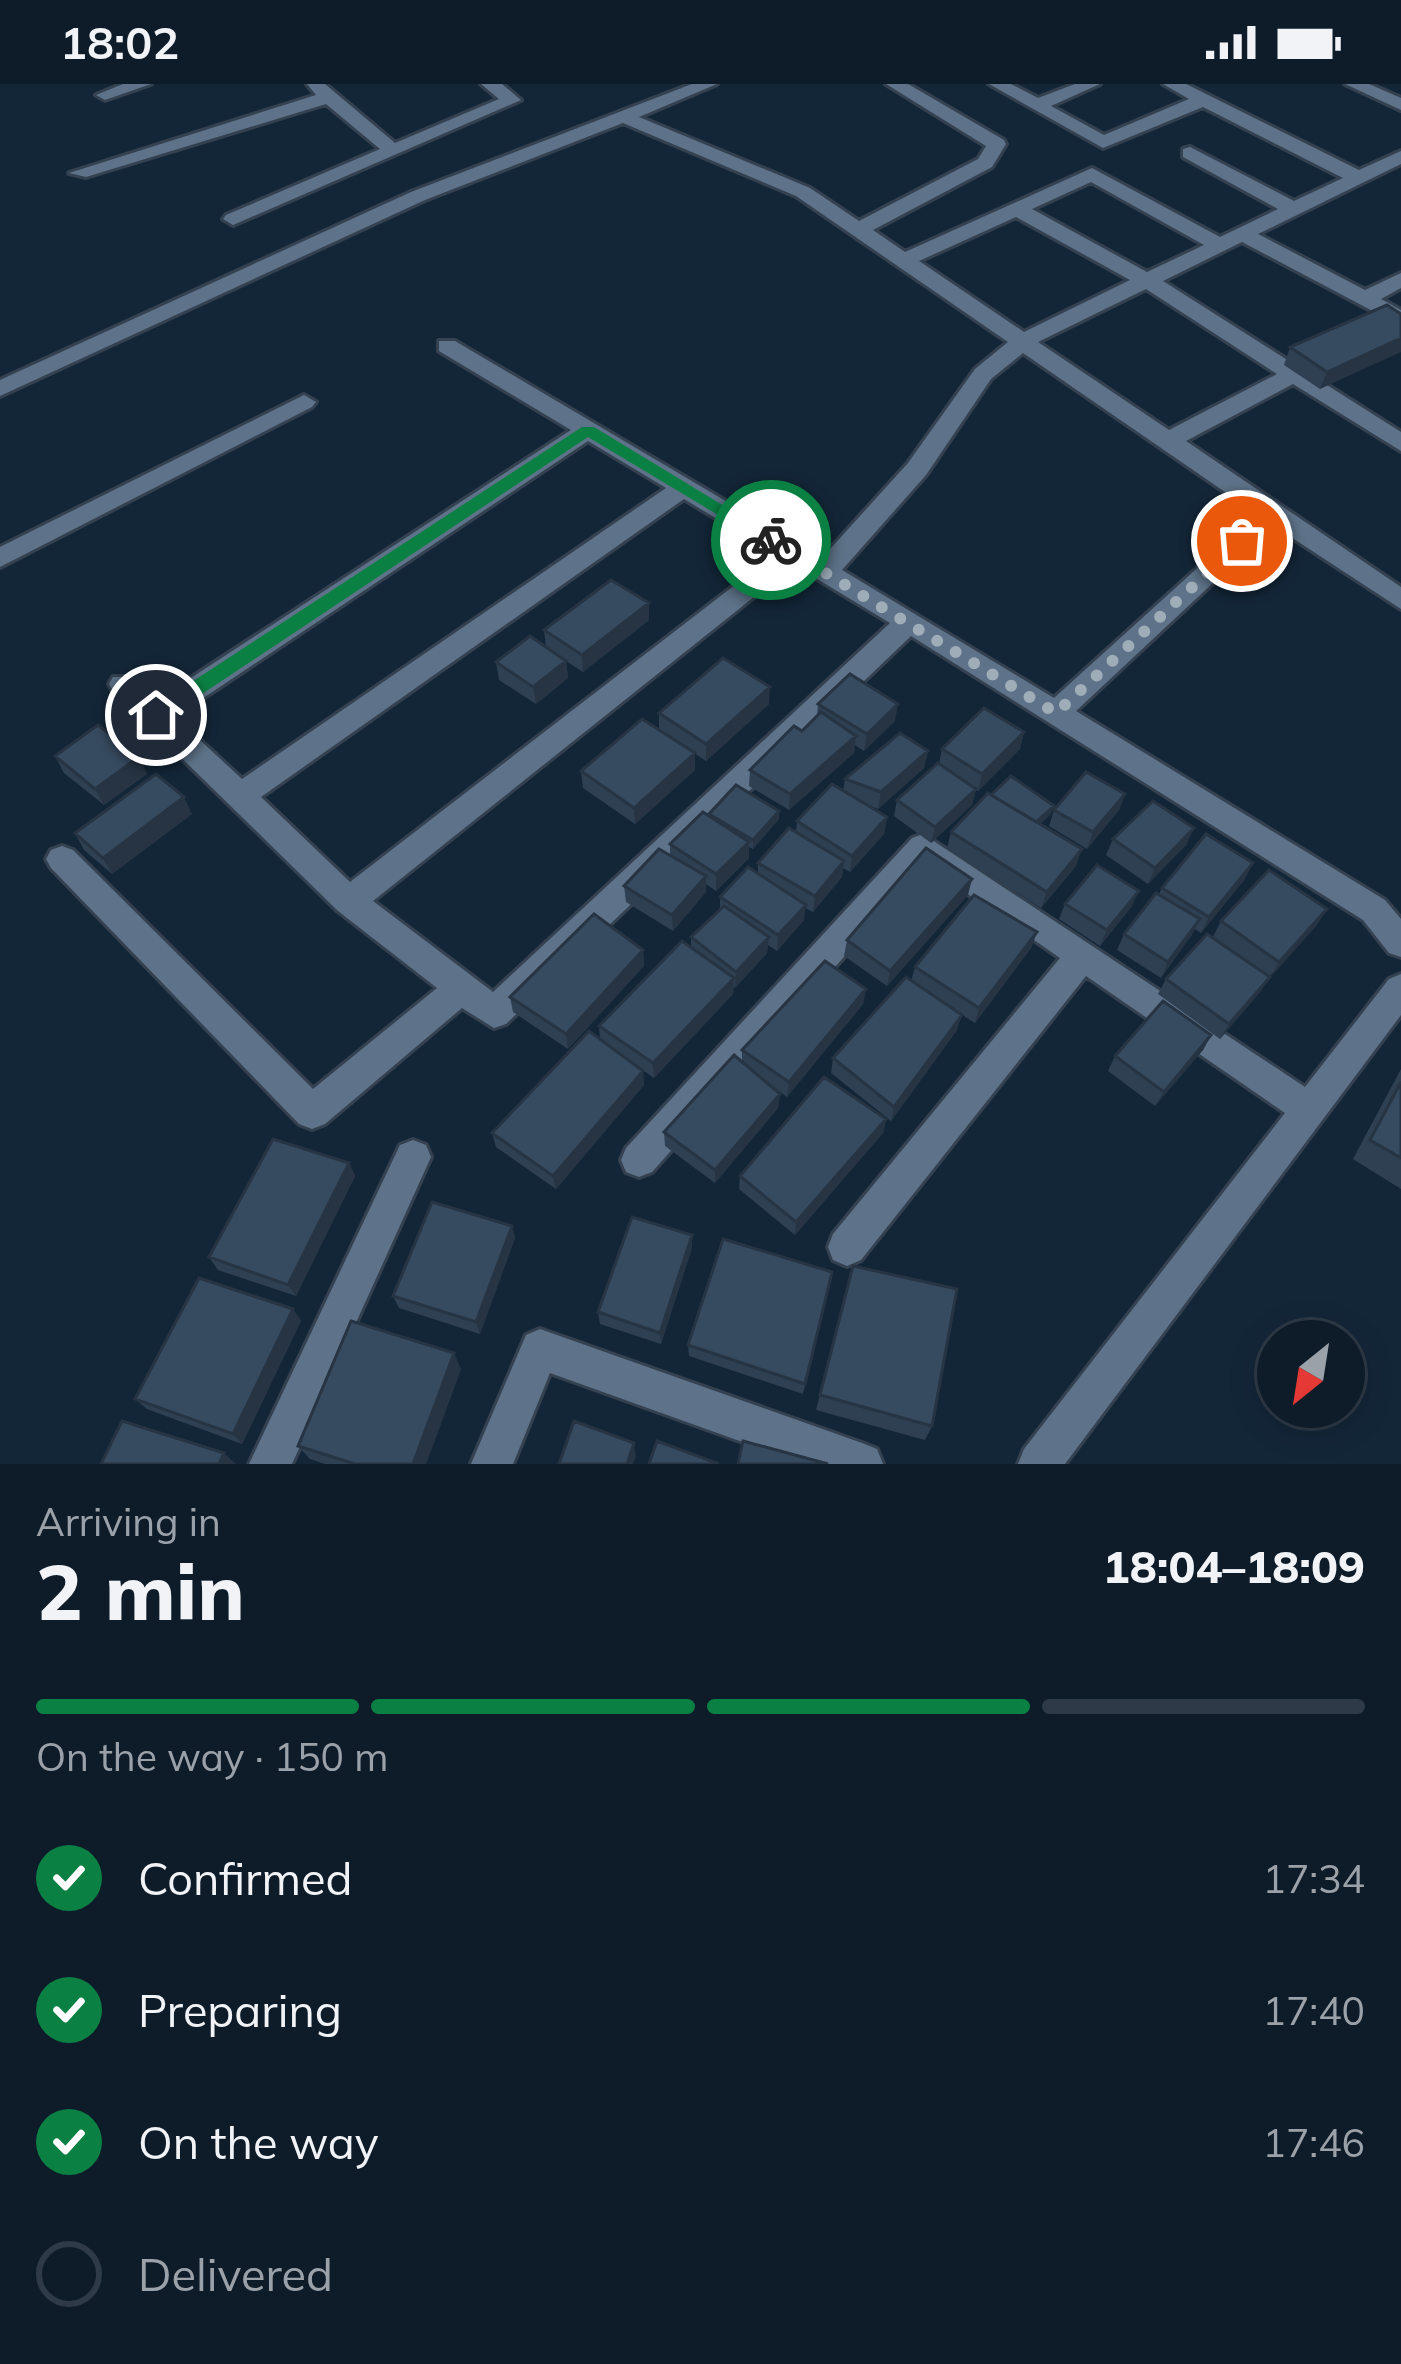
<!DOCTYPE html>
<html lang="en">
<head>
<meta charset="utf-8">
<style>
	body { margin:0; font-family:Mulish,sans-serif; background:#172532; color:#f1f3f6; height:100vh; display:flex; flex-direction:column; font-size:45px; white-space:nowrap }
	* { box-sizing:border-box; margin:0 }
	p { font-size:39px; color:#9ba1a8 }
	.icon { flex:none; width:66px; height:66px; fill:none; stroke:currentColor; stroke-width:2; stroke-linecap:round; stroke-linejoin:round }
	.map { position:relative; height:1380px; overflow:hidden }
	.details { display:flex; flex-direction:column; background:#0e1c2a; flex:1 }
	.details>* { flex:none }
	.needle { width:78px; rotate:210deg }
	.tools { position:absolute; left:1257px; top:1236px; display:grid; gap:24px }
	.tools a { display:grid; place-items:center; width:108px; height:108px; border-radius:50%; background:#0e1c2a; box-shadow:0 6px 30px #0003,0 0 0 3px #2e3a47; font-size:60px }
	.pin { position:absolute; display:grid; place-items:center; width:102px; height:102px; color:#fff; margin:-51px; border:6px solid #fff; border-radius:50%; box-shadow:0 3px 12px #0007 }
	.courier { position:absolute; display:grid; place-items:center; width:120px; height:120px; margin:-60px; border:9px solid #0b8043; border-radius:50%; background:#fff; color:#222; box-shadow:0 3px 15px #0007 }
	.head em { font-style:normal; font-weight:800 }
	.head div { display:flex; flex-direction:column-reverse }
	.head { display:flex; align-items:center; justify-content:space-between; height:204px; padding:0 36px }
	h1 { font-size:78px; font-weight:800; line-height:90px }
	.bar { display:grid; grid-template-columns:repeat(4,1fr); gap:18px 12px; align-content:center; height:144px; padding:0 36px }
	.bar i { height:15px; border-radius:9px; background:#2e3a47 }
	.bar .selected { background:#0b8043 }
	.bar p { grid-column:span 4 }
	ol { padding:0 36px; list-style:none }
	li { display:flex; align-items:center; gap:36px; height:132px }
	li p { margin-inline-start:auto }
	li .icon { padding:12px; border-radius:50%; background:#0b8043; color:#fff; stroke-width:4 }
	li:last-child { color:#9ba1a8 }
	li i { width:66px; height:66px; border:6px solid #2e3a47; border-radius:50% }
	.status { display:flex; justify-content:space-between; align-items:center; height:84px; padding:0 60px; background:#0e1c2a; direction:ltr }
	.status svg { height:33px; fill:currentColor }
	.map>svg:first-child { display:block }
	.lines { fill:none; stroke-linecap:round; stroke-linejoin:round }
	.street-casing { stroke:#344150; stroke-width:6 }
	.secondary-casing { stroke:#344150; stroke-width:6 }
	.street { fill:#5e7389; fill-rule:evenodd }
	.secondary { fill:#5e7389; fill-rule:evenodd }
	.wall { fill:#2f4053 }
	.shaded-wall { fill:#263443 }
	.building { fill:#374b60; stroke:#263443; stroke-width:3 }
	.route { fill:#0b8043 }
	.done { stroke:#9fadb9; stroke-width:12; stroke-dasharray:0 21.6 }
</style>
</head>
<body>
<div class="status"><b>18:02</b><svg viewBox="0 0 49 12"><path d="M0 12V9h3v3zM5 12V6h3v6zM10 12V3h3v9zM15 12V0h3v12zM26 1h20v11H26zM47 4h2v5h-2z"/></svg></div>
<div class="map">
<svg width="1401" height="1380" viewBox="0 0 1401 1380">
	<rect width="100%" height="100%" fill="#132638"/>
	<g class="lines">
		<defs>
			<path id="street" d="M123,0h28l-46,16 -9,-5z
				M307,0h18l70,59 104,-44 -18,-15h21l19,16 -288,125 -10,-6 3,-4 154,-66 -54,-45 -240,73 -17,-4 247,-78z
				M692,0h25l-78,33 171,71 49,33 119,-62 8,-13 -100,-62h22l96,56 2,4 -14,23 -119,63 32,22 187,-84 128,69 58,-28 -95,-52v-8l7,-2 104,54 49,-23 -140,-71 -100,41 -114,-64h22l27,14 37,-14h25l-49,22 53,29 85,-36 -26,-15h23l173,86 42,-19v13l-143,70 107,56 36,-17v15l-20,11 20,11v16l-159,-84 -79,39 238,151v19l-108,-67 -107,57 215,146v22l-127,-83 -198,185 309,189 16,19v38l-12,-4 -26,-33 -452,-284 -405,388 -12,4 -32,-20 -137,116 -13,5 -13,-5 -248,-256 -5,-9 5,-9 11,-4 11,4 240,239 124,-101 -99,-77 -225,-220 -4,-7 4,-7h20l24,23 414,-270 -132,-79v-10h16l367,217 86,-95 67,-94 33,-27 -212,-146 -173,-73 -198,77 -425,196v-16l411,-188zM1091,98l113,63 -57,27 -115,-63zM1016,133l114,63 -106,52 -105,-71zM1146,205l131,85 -108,56 -131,-88zM1023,269l234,161 -203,184 -212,-128 84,-95 65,-96zM588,357l78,47 -424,291 -67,-62zM684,415l91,55 -425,328 -89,-85zM794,481l96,58 -397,369 -120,-91z
				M304,311l12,7 -4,5 -312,160v-20z
				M923,750l382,253 84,-108 12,-5v41l-336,449h-47l6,-15 261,-336 -199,-137 -225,284 -14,6 -14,-6 -5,-13 5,-13 227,-276 -134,-93 -274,307 -13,5 -13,-5 -5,-12 5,-12 286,-310z
				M413,1056l13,5 5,12 -139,307h-43l151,-319z
				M540,1245l322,114 15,6 6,15h-79l-254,-91 -37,91h-42l55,-129z"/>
			<path id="secondary" d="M1345,0h24l32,14v12z"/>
		</defs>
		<use href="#street" class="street-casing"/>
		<use href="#secondary" class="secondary-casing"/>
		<use href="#street" class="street"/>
		<use href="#secondary" class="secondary"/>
	</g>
	<path class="wall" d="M1401,230l-81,75 -36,-24 6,-18z
		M649,536l-66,52 -17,-11 2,17 -32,26 -37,-24 -3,-18 50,-15 -2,-17z
		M769,620l-63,57 -47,-31v-17z
		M818,620l77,17 -31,30 -9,-6 -1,8 -65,57 -40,-24 1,-16 52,-39 15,-15z
		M1024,648l-4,17 -42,42 -2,-1 -4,15 -41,38 -37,-27 3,-16 42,-36 3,-15z
		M928,667l-4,17 -46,41 -12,-5 21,13 -3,17 -34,38 -7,-4 -1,9 -29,35 -8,-4 -1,12 -27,31 -9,-6 -1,8 -32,35 -1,-2 -1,8 -79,84 -24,-17 13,10 1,14 -88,104 -60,-42 -4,-14 108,-94 -1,-13 92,-78v-11l29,-27v-13l38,-24v-10l38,-31 1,-11 46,-30 2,-12z
		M695,669v17l-60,54 -52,-36 -2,-17z
		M55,672l84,1 8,17 -43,31 -40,-32z
		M1125,710l-6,16 -32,39 -38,-23 5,-16z
		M779,727v8l-26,30 -4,-2v11l-33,33 -10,-7v8l-33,39 -47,-29 -2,-16 46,-30v-12l39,-28z
		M192,730l-80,60 -28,-24 -9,-17z
		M1051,730l-11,10 36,42 -35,42 -94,-60 4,-16z
		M1113,755l74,5 -39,40 -42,-29z
		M1245,795l-44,54 -6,-4 -34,49 -44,-28 7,-16 35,-40 3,-6z
		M968,811l-81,91 -43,-30 3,-16z
		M1065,820l67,2 -32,40 -41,-27z
		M1221,837l96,4 -48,52 -9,15 -40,47 -62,-45 8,-15 82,-17 -35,-25z
		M1037,848l-6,16 -56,75 -32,-20 14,27 -66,91 -60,-48 2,-15 78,-77 4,-14z
		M643,866l1,16 -76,83 -55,-37 -3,-15z
		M866,905l-3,15 -76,93 -24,-18 17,15 -2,14 -63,75 -50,-37 -1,-14 78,-71v-11z
		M1211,951l-8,15 -48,56 -47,-35 7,-15z
		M1401,985v120l-48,-30z
		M886,1035l-3,14 -88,102 -56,-46 1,-13z
		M349,1079l6,13 -59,120 -78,-26 -9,-13z
		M512,1142l3,12 -35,96 -81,-26 -6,-12z
		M692,1151v13l-31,96 -61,-20 -2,-12z
		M853,1182l79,160 -7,14 -109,-30z
		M832,1188l-29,122 -114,-38 -1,-11z
		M293,1225l8,12 -59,123 -95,-35 -12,-10z
		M461,1285l-35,95h-101l-15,-5 -12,-13z"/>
	<path class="shaded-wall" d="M1401,254v14l-81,37 7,-17z
		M649,519v17l-66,52 -1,-17z
		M566,577l2,17 -32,26 -3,-17z
		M770,603l-1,17 -63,57v-17z
		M898,620l-3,17 -31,30 3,-17z
		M1024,648l-4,17 -42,42 4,-17z
		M856,652l-2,17 -65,57 1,-16z
		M928,667l-4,17 -46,41 3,-17z
		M695,669v17l-60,54 -1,-16z
		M139,673l8,17 -43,31 -9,-16z
		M976,705l-4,16 -41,38 4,-16z
		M1125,710l-6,16 -32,39 6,-17z
		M184,713l8,17 -80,60 -9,-16z
		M1054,722l-3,8 -19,18 2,-8z
		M779,727v8l-26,30v-9z
		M887,733l-3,17 -34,38 2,-16z
		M1194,744l-7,16 -39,40 7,-16z
		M749,758v16l-33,33v-17z
		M1082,765l-6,17 -35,42 6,-16z
		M844,777l-2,16 -29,35 2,-16z
		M1253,779l-8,16 -44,54 8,-16z
		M706,792v16l-33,39 -1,-16z
		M972,795l-4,16 -81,91 3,-15z
		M1139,807l-7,15 -32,40 7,-16z
		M806,821l-2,15 -27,31 1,-16z
		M1327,825l-10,16 -47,53 9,-16z
		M1200,835l-8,16 -31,43 7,-16z
		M1037,848l-6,16 -56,75 4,-15z
		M769,853l-2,16 -32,35 1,-16z
		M643,866l1,16 -76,83 -2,-15z
		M1270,893l-10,15 -40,47 9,-15z
		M734,894l-1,16 -79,84 -1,-15z
		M866,905l-3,15 -76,93 2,-15z
		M962,931l-5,15 -66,91 3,-14z
		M1211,951l-8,15 -48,56 9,-14z
		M643,987l1,14 -88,104 -3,-13z
		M780,1010l-2,14 -63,75v-13z
		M886,1035l-3,14 -88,102 1,-13z
		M349,1079l6,13 -59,120 -8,-11z
		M512,1142l3,12 -35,96 -4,-12z
		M692,1151v13l-31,96 -1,-11z
		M293,1225l8,12 -59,123 -9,-10z
		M454,1269l7,16 -35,95h-13z
		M634,1359l2,14 -3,7h-6z
		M224,1369l12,11h-17z"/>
	<path class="building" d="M1387,221l14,9v24l-74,34 -37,-25z
		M611,496l38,23 -67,52 -38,-25z
		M530,552l36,25 -33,26 -37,-25z
		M723,574l47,29 -64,57 -47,-31z
		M850,590l48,30 -31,30 -49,-30z
		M984,624l40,24 -42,42 -40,-25z
		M821,628l35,24 -66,58 -40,-24 44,-44 8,5z
		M642,635l53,34 -61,55 -53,-37z
		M98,641l41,32 -44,32 -40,-33z
		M900,649l28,18 -47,41 -36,-13z
		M938,679l38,26 -41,38 -38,-27z
		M1086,688l39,22 -32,38 -39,-22z
		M156,690l28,23 -81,61 -28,-25z
		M1011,692l43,30 -18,16 -45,-27z
		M832,700l55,33 -35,39 -55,-35z
		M736,701l43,26 -26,29 -44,-26z
		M988,709l94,56 -35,43 -96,-60z
		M1153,717l41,27 -39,40 -42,-29z
		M703,728l46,30 -33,32 -46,-30z
		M789,744l55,33 -29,35 -57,-33z
		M1206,750l47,29 -44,54 -47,-29z
		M926,764l46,31 -82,92 -43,-31z
		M659,765l47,27 -34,39 -48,-29z
		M1097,781l42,26 -32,39 -42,-26z
		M748,783l58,38 -28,30 -58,-38z
		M1269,786l58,39 -48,53 -58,-41z
		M1156,809l44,26 -32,43 -44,-28z
		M974,811l63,37 -58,76 -64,-41z
		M724,822l45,31 -33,35 -45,-35z
		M594,830l49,36 -77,84 -56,-37z
		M1207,850l63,43 -41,47 -63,-45z
		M682,857l52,37 -81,85 -54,-37z
		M825,877l41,28 -77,93 -47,-32z
		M906,893l56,38 -68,92 -61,-49z
		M1163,917l48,34 -47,57 -49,-36z
		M589,947l54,40 -90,105 -61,-43z
		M734,971l46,39 -65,76 -51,-38z
		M824,993l62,42 -90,103 -56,-46z
		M1401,998v76l-31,-18z
		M273,1055l76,24 -61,122 -79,-28z
		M432,1118l80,24 -36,96 -83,-26z
		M632,1133l60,18 -32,98 -62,-21z
		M723,1155l109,33 -27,112 -117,-39z
		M853,1182l104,23 -25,137 -112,-31z
		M199,1194l94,31 -60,125 -98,-35z
		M351,1237l103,32 -41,111h-58l-57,-18z
		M122,1337l102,32 -5,11h-118z
		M574,1337l60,22 -7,21h-68z
		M657,1357l62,23h-70z
		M743,1357l85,23h-90z"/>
	<path class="route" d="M582,343h12l186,113 -15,3 -177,-106 -425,283h-14v-10z"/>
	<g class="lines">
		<path class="done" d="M771,456l285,173 186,-172"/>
	</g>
</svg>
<div class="tools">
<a><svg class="needle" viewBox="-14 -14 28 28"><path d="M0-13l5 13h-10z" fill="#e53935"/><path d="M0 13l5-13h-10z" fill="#9ba1a8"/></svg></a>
</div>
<div class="pin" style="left:1242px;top:457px;background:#ea580c"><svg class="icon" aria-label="bag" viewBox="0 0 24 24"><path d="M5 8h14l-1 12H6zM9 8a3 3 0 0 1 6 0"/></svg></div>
<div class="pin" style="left:156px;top:631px;background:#1f2937"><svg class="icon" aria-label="home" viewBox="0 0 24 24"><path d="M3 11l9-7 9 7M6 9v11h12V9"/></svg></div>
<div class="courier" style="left:771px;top:456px"><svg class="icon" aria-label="bike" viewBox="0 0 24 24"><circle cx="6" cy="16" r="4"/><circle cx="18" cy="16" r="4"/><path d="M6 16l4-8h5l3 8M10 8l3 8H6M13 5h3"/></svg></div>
</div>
<section class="details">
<div class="head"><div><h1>2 min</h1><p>Arriving in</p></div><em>18:04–18:09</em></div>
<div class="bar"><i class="selected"></i><i class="selected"></i><i class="selected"></i><i></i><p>On the way · 150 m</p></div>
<ol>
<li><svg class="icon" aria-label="check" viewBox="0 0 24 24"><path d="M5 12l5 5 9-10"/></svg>Confirmed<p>17:34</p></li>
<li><svg class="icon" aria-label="check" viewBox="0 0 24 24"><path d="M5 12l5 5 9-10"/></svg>Preparing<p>17:40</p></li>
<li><svg class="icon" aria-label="check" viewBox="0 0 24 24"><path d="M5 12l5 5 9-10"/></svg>On the way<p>17:46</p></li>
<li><i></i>Delivered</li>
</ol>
</section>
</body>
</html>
